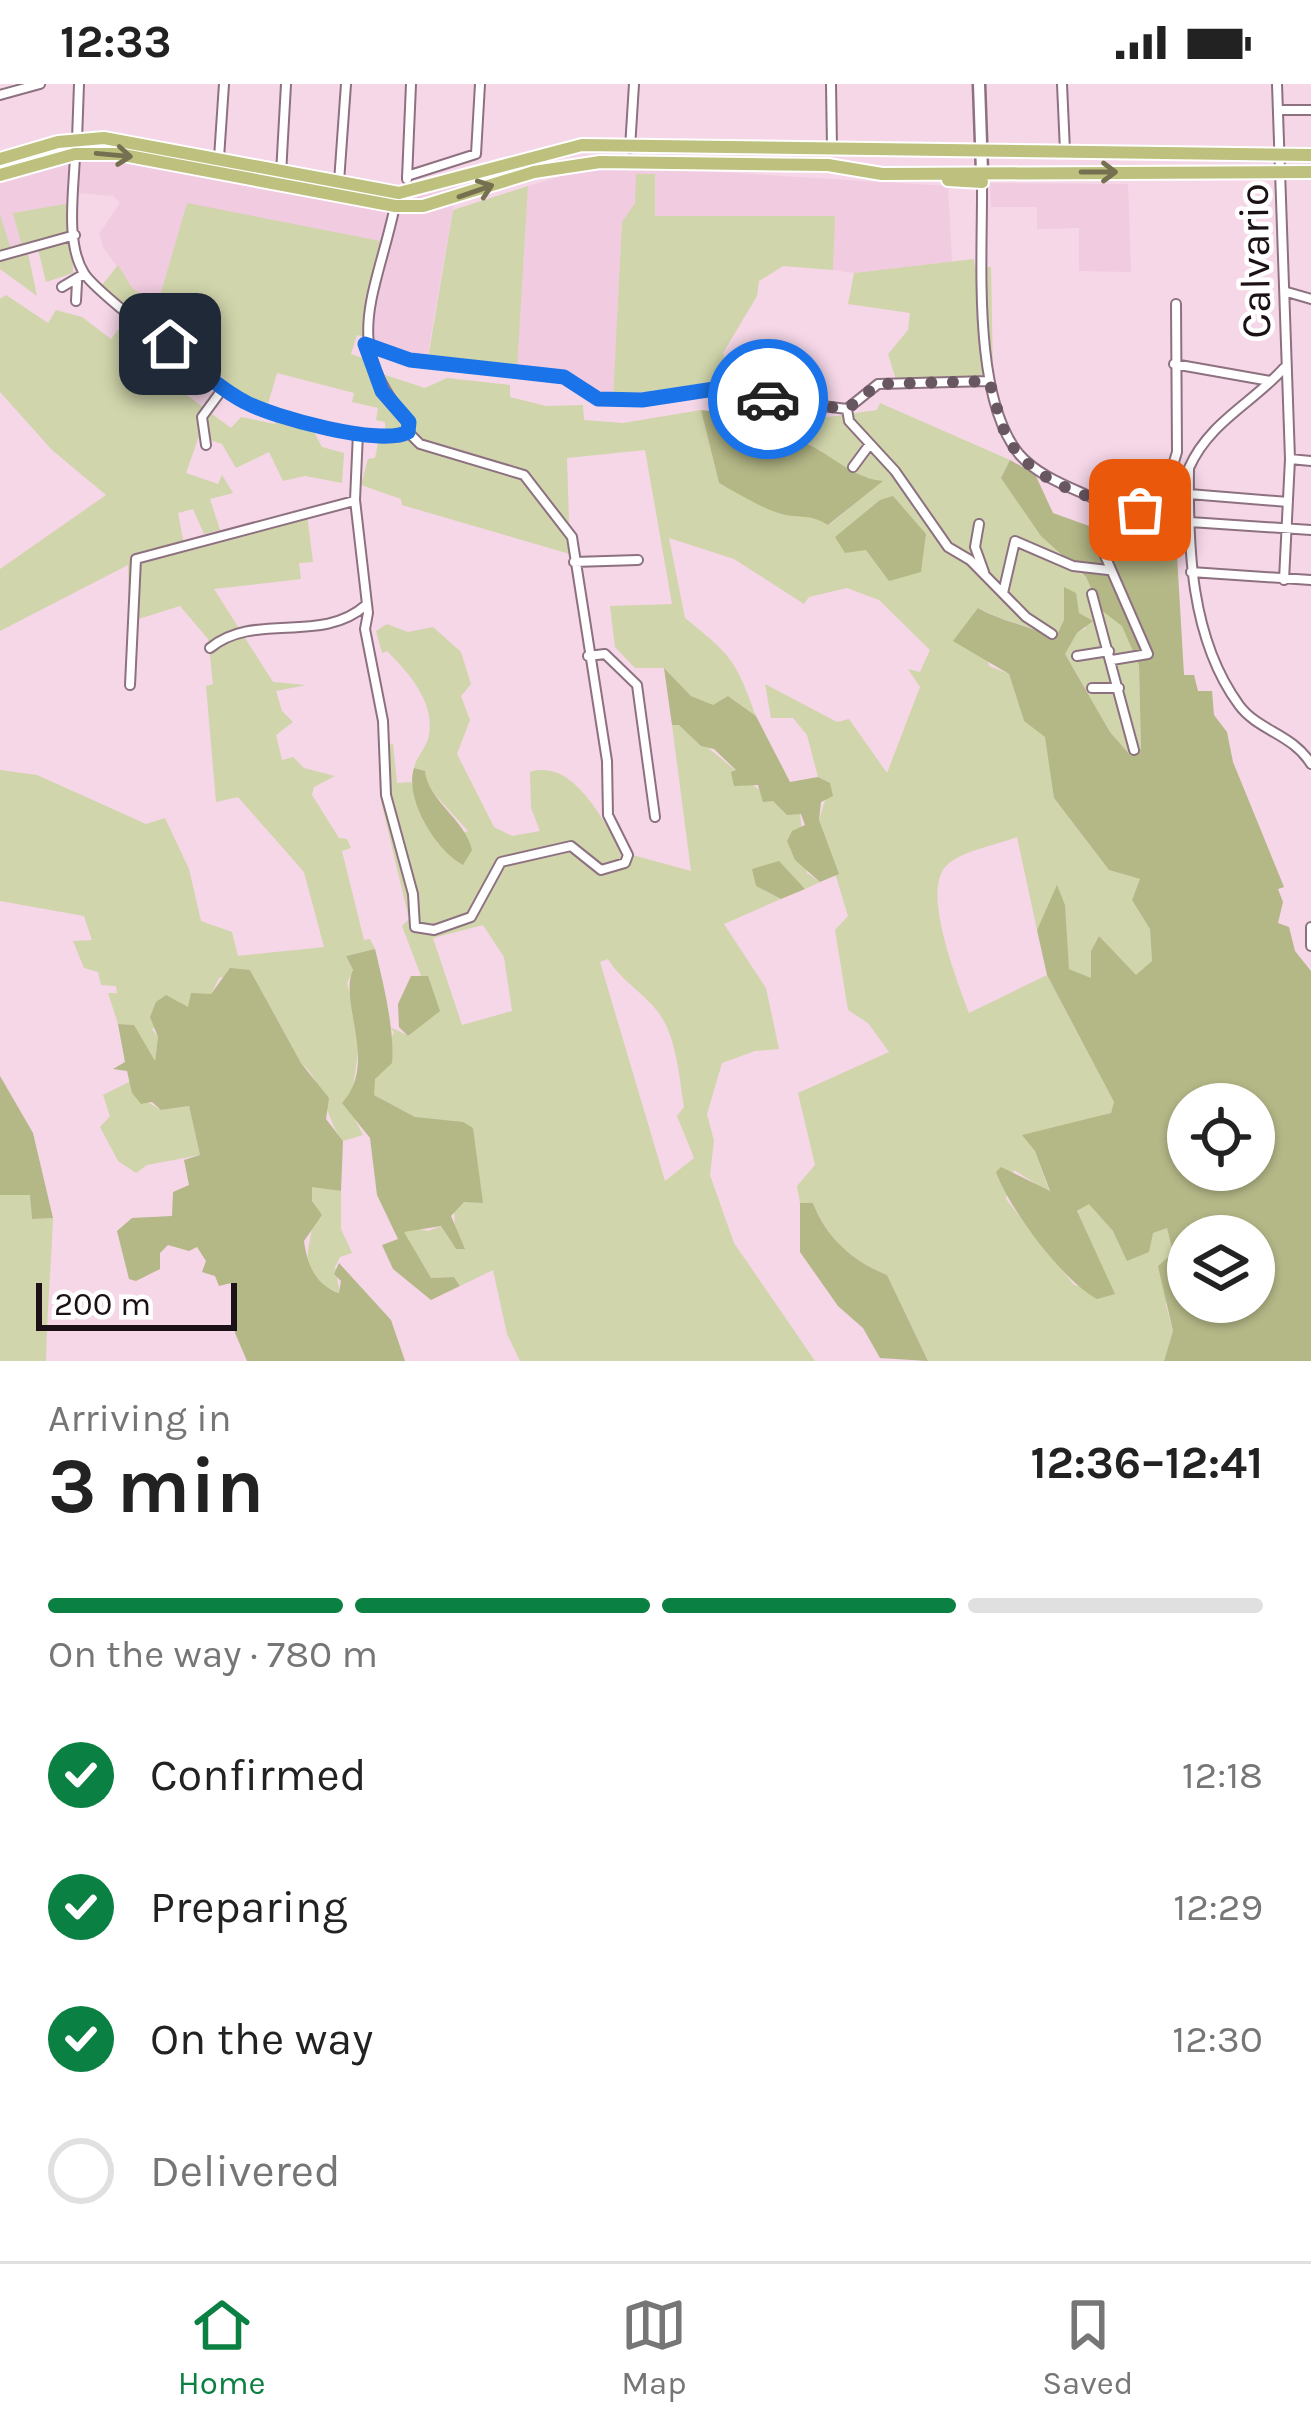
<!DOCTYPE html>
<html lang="en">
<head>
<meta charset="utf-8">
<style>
	body { margin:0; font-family:Karla,sans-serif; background:#f6f6f6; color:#222; height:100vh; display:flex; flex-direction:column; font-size:45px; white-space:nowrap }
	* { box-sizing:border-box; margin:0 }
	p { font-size:39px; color:#767676 }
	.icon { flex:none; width:66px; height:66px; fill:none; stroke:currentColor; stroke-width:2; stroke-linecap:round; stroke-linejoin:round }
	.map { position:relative; height:1277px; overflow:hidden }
	.sheet { display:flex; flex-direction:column; background:#fff; flex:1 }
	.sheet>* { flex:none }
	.controls { position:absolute; left:1167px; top:999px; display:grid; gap:24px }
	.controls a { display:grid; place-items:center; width:108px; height:108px; border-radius:50%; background:#fff; box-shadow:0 3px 9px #0004; font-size:60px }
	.scale { position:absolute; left:36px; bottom:30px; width:201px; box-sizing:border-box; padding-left:12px; border:6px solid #1c1117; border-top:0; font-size:33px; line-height:42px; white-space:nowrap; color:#1c1117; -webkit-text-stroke:9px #fff; paint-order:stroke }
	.pin { position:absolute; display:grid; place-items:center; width:102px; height:102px; color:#fff; margin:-51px; border-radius:24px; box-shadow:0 6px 18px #0006 }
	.courier { position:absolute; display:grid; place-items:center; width:120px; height:120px; margin:-60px; border:9px solid #1a73e8; border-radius:50%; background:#fff; color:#222; box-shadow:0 3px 15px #0007 }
	.headline em { font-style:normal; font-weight:700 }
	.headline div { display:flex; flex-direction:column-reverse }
	.headline { display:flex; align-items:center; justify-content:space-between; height:204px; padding:0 48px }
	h1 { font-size:78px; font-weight:700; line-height:90px }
	.bar { display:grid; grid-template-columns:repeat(4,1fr); gap:18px 12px; align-content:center; height:144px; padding:0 48px }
	.bar i { height:15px; border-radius:9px; background:#e0e0e0 }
	.bar .selected { background:#0b8043 }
	.bar p { grid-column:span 4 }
	ol { padding:0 48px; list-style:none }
	li { display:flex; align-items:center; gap:36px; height:132px }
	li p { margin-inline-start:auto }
	li .icon { padding:12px; border-radius:50%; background:#0b8043; color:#fff; stroke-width:4 }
	li:last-child { color:#767676 }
	li i { width:66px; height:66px; border:6px solid #e0e0e0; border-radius:50% }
	.status { display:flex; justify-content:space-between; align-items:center; height:84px; padding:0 60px; background:#fff; direction:ltr }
	.status svg { height:33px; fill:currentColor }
	.menu { display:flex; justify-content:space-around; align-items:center; height:168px; border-top:3px solid #e0e0e0; background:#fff; font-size:33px; color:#767676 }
	.menu a { display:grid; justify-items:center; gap:6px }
	.menu .selected { color:#0b8043 }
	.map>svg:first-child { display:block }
	.built { fill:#f1cbdf }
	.green { fill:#d1d5ab; fill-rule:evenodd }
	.forest { fill:#b4b786; fill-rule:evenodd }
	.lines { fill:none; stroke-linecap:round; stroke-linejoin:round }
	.street-casing { stroke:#8d7180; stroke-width:12 }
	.secondary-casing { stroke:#8d7180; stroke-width:15 }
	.primary-casing { stroke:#fff; stroke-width:16 }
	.street { stroke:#fff; stroke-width:8 }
	.secondary { stroke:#fff; stroke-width:10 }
	.primary { stroke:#bec07e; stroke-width:12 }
	.oneway { stroke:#757150 }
	.done { stroke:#685660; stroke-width:12; stroke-dasharray:0 21.6 }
	.route { stroke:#1a73e8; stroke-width:15 }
	.labels { text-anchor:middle; stroke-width:9; stroke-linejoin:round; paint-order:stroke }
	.street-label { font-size:42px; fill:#1c1117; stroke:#fff }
</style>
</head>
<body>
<div class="status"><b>12:33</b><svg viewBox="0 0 49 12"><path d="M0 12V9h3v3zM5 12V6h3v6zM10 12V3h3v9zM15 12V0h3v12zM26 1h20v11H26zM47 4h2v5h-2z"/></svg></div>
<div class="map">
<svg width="1311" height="1277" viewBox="0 0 1311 1277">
	<rect width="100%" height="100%" fill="#f5d7e7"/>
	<path class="built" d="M106,59l265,51 28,3 58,-12 -30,173 -59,-20 22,-95 -203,-39 -30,103 -25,-19 -29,-41 -4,-13 21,-31 -7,-7 -37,-3 -5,10 -57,10 7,31 -12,3 -9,-33v-49l74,-20z
		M636,83l312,19 4,76 -98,11 -21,-3 1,-54h-180l-19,-13 -13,19 -9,175h-14l-27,-24 -55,-2 11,-185 47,-14z
		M990,99l138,1 3,88 -52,-1v-43l-42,1v-22h-46z"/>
	<path class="green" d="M636,90h19v42h180l-2,54 -50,-4 -24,15 -2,15 -34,57 8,26 -118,18 9,-175 13,-19z
		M528,102l-11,185 -89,-13 25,-148z
		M71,119l2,70 -27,9 -8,-33 -10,4 9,43 -37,-27v-55l10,33 11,-4 -8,-30z
		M187,119l204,40 -23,95 -11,-3 -6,19 20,7 5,11 49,16 22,-10 63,7v12l36,9 37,-1 1,15 39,3 78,-13 18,73 63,31 27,-1 20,12 52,-43 -37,-11 -24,-21 -38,-12 26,-18 69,-10 3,-7 130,57 -9,18 67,87 18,12 15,33 21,15 17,39 2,86 -9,7 -22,-25 -45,-78 12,-21 9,-5 -22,-40v32l-8,19c-26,-14 -51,-17 -78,-31l11,58 20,8 15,47 22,16 8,61 55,72 31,9 -8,21 18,28 2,33 -16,15 -37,-40 -8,15 1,28 -23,-10 -11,-82 -21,43 -20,-93c-20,8 -57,14 -71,29 -25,26 12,117 23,147l78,-38 67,127 -3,11 -30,9 -46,29 15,42 -36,-23 -8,29 68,86 40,8 -37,-81 12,-9 24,28 40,1 14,-5 6,27 -7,51 7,26 -9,30h-236l-41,-86c-33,-13 -61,-37 -74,-72h-13l-3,-17 18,-21 -17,-72 91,-41 -21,-29 -20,-13 -13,-80 13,-14 -29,-96 11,-36 -12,-7 -11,-42 -14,-17h-22l-6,-34 72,38 12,-3 38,54 33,-86 -12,-18 12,3 10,-22 -51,-50 -32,-12 -38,9 -5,7 -70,-45 -65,-21 16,80c47,38 50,41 71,98l-28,-20 -15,10 -22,-10 -27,-28h-29l-20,-21 -5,-41 62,-2 -27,-154 -78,8 3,96 -168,-49 -1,-6 -40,-14 7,-26 7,-1 3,-15 8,-1 -1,-20 -9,-2 2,-12 -26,-6 2,-9 -77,-20 -9,31c-60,-20 -55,-53 -96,-84l-27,44 86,64 10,-11 34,7 1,-7 34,7 12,23 22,6 -2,30 -37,-7 -22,5 -14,-29 -33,16 -14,-24 -23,-8 -13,37 32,11 4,-9 11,18 -23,6 10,31 -16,4 -11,-25 -15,4 6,31 123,-30 6,48 -14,1 2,16 -87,10 59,93 33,3 -30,6 6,20 11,11 -17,13 6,25 11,-3 11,11 31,8 -21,11 -2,8 27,43 8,1 4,9 -9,3 22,89 6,-1 5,10 -29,7 7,15 -6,12 13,54 -10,73 13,25 -20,6c-19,-24 -18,-59 -42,-78l-51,-93 -31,8 -8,16 -59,35 6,8 -3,24 -6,-1 -15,-35 -16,-1 -10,-31h9l-1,-7 -15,-1 -3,-13 -14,-4 -11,-27 19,-1 -8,-24 -84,-15v-131l37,5 109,49 19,-6 24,51 12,52 31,11 6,24 86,-9 -20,-75 -66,-75 -22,5 -10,-116 7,-2 -5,-45 -28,-33 -51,16 -1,-57 -128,66v-62l106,-74 -54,-45 -52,-58v-93l6,-4 42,28 8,-13 26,7 29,22 18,-23 -30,-27 19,-24 14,23 25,18z
		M974,175l1,8h16l2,106 -4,8 -92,2 -9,-29 20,-24 2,-17 -62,-9 6,-31z
		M387,540l21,8 25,-5 28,25 10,32 -10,12 9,24 -13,34 37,73 18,9 28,-5 -9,-23 -1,-36c46,-14 73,53 95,81l66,18 -19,-146 7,-1 94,77 27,13 7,59 13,9 -15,7 -19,-19 -33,-1 3,17 25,13 -57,25 42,64 13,61 -24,2 -33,12 -15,51 7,27 -4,34 24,68 81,118h-295l-13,-27 -14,-64 -33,16 -6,-9 -23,1 -28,-46 8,-5 17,4 13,-5 15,23 -2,-42 18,-8 9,4 -24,-79 -42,-7 -41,-22v-16l20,-47 -4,-5 19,9 19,-60h-7l-19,-50 7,-7 -28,-118 -2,-55 14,-2 4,39 14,-1 27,62 30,-13 -41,-45 -2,-15 -11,-3c2,-11 13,-21 15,-33 6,-33 -20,-62 -42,-84l-5,2 -6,-22zM483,841l21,32 8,54 -50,14 -29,-87zM608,875c15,25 44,38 57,64 12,24 15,58 19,84l-7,9 17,42 -29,23 -65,-219z
		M131,997l1,12 29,17 28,-4 11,49 -53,10 -11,8 -18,-12 -18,-34 10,-11 -7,-21z
		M312,1102l29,5v38l11,24 -12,4 -5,10 5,26c-49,-17 -28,-44 -27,-76 1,-10 -2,-20 -1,-31z
		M0,1111h31l1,24 21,-1c-2,48 -6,96 -7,143h-46z"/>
	<path class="forest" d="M752,317l50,8 6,11 -24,18c39,3 59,39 99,43l-55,44c-19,-12 -27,-6 -46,-11 -17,-4 -47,-22 -63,-31l-18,-73 45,5z
		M1010,376l25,14 18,39 39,14 21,-28 40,2 20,-14 11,188h10l4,16h14l2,24 13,17 6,30 51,125 -6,2 5,13 -5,21 11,4 6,24 16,20v390h-147l9,-30 -15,-65 15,-13 -6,-25 -14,5 -4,19 -22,9 -14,-30 -24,-27 -12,7 38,83 -18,5c-34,-18 -87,-89 -101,-127l5,-5 49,24 -15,-40 -13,-16 89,-22 3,-11 -67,-127 -10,-45 20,-45 8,20 4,64 22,9v-27l8,-15 37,39 16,-14 -2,-32 -18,-29 8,-21 -31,-9 -55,-72 -9,-61 -21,-16 -15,-47 -56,-33 25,-33c27,15 52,17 77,31l9,-19v-33l12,6 3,20 14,8 -16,12 -12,21 45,78 21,24 10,-7 -2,-84 -17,-39 -21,-16 -15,-33 -45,-41 -40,-58zM1188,1020h66v66h-66zM1188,1152h66v66h-66z
		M893,412l33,38 -5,38 -32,9 -23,-31 -21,3 -10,-16 45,-37z
		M664,584l27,28 22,9 15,-9 28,20 34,66 28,-5 12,6 3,13 -12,6 -2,18 20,54 -19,8 -25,-22 -8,-19 5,-10 13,-6 -4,-11 -14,1 -14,-14 -10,1 -5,-17 -24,1 -3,-14 5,-2 -22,-21 -13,-3 -22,-21h-7z
		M414,684l11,3c3,30 40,48 47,79l-9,15c-27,-14 -59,-66 -49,-97z
		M779,777l26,28 -24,10 -25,-13 -4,-17z
		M375,865c8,33 20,82 17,114l-17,16 -1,16 41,22 48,5 10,6 10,75 -19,-1 -13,14 14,33h-9l-15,-23 -37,6 27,46 23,-1 6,9 -29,14 -38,-31 -11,-24 16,-6 -21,-44 -7,-57 -28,-35c37,-39 -4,-102 11,-133l-7,-14z
		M230,884l20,2 51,93 28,35 -3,21 17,22 -2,50 -29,-4v14l10,14 -18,26c3,23 11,44 35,52l2,-12 -7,-7 5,-11 52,57 14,41h-158l-12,-28 -4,-50 -12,3 -4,-10 -13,-4 4,-11 -9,-14 -8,4 -21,-6 -8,8v16l-24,12 -7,-2 -12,-48 15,-13 40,-2 1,-24 16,-7 -5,-25 16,-5 -11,-49 -28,4 -9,-8 -11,2 -9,-11 -5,-22 -14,-2 12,-7 -7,-38 16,1 21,36 3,-24 -8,-20 6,-15 10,-7 22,12 3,-14 20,1z
		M411,892h17l12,35 -32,25 -9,-9 -1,-23z
		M0,992l33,57 20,85 -21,1 -2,-24h-30z
		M800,1119h13c13,35 41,59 74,72l41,86 -48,-3 -17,-30 -25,-22 -38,-54z"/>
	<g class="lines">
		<defs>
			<path id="street" d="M831,0l1,64
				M1062,0l3,67
				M1277,0l13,375 -6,121
				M0,11l40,-11
				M1280,26h31
				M77,56l2,-56
				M630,64l4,-64
				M75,71c-1,34 -10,88 9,118 11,19 143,121 165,131 29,13 133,44 159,28l1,-10c-69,-78 -34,-123 -14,-216
				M219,74l5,-74
				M281,90l5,-90
				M407,92l69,-22 4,-70
				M407,95l4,-95
				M982,96c1,74 -11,215 37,274 18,21 48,32 72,43 22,10 50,18 71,4l15,-49 -1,-148
				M339,98l7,-98
				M0,172l75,-21
				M62,203l22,-13
				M1287,208l24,7
				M76,217l1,-19
				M365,260l45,16 154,17 35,22 43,2 92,-15 31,13 82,10 31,-25 111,-3
				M1174,280l96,17
				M1284,284c-31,35 -75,54 -95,100 -1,79 1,170 50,237 19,26 54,29 72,59
				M847,325l2,12 46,50 53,76 22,13 56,57 26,17
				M358,349l-3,67 13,113 -3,16 18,92 3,74 27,99 2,33 19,3 37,-13 30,-55 70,-16 30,24 24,-7 3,-8 -20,-40 -1,-54 -35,-224 -48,-62 -104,-31 -12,-12
				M206,361l-4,-28 22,-30
				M1290,375l21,2
				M853,383l17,-23
				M1189,410l99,8
				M1103,418l-7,21 3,19 49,112 -36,6
				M1190,438l121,8
				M979,440l-4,23 9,25
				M574,478l64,-2
				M1191,488l120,8
				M1003,509l12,-52 58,25 35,4
				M1092,510l42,156
				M210,564c45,-37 111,-3 156,-43
				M588,572l17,-2 32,31 18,132
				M1077,572l32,-5
				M130,601l6,-126 218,-58
				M1092,604h27
				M1311,843v19"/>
			<path id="secondary" d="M979,0l3,88"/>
			<path id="primary" d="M0,75l58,-17 46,-4 295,55 183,-48 729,10
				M0,91l75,-21h43l277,52h28l111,-34 66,-10 228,3 54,9 429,-2
				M948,96l34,2"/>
		</defs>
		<use href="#street" class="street-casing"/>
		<use href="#secondary" class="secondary-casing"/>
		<use href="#primary" class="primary-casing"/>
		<use href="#street" class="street"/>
		<use href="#secondary" class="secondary"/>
		<use href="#primary" class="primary"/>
	</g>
	<defs><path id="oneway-shaft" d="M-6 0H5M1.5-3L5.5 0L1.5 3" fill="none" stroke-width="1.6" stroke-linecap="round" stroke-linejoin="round" transform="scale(3)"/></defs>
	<g class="oneway">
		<use href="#oneway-shaft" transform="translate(114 71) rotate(5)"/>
		<use href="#oneway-shaft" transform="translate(1099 88)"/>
		<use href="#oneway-shaft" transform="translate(476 107) rotate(-19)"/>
	</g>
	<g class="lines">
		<path class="done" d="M768,315l79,10 31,-25 111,-3c6,18 10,39 18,56 23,45 87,64 133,73"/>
		<path class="route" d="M170,260c24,20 48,44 75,58 27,15 137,45 163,30l1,-10 -27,-31 -17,-47 45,16 154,17 34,22 44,1 92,-14 34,13"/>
	</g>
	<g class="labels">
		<g class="street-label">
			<text transform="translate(1254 177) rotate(-91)" y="15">Calvario</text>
		</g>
	</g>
</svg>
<div class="controls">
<a><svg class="icon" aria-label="locate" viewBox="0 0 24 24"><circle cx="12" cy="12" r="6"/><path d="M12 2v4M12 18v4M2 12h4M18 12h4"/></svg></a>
<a><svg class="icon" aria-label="layers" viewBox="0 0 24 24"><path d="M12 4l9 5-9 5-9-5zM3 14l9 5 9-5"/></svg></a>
</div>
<div class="scale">200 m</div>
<div class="pin" style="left:1140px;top:426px;background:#ea580c"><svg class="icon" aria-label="bag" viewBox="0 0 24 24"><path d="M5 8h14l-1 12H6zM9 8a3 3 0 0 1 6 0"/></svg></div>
<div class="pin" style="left:170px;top:260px;background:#1f2937"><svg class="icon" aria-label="home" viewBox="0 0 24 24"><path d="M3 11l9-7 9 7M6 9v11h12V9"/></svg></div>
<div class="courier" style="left:768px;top:315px"><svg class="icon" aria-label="car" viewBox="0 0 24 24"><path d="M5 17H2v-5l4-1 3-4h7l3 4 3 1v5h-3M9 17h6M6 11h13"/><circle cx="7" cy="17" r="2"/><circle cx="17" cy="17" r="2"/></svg></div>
</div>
<section class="sheet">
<div class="headline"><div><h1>3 min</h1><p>Arriving in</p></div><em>12:36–12:41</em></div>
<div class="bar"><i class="selected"></i><i class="selected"></i><i class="selected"></i><i></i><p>On the way · 780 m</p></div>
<ol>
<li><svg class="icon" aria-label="check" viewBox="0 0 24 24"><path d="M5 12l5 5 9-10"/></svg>Confirmed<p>12:18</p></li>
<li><svg class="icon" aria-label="check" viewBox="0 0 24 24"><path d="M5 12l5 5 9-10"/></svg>Preparing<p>12:29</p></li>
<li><svg class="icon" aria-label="check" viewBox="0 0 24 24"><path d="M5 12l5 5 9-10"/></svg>On the way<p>12:30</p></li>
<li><i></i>Delivered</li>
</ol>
</section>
<nav class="menu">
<a class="selected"><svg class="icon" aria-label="home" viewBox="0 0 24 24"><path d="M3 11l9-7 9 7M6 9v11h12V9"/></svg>Home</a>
<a><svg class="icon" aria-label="map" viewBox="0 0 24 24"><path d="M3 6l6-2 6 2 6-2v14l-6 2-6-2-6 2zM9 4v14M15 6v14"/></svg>Map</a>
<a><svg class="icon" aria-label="saved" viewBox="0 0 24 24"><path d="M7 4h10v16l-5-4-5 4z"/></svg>Saved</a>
</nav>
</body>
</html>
